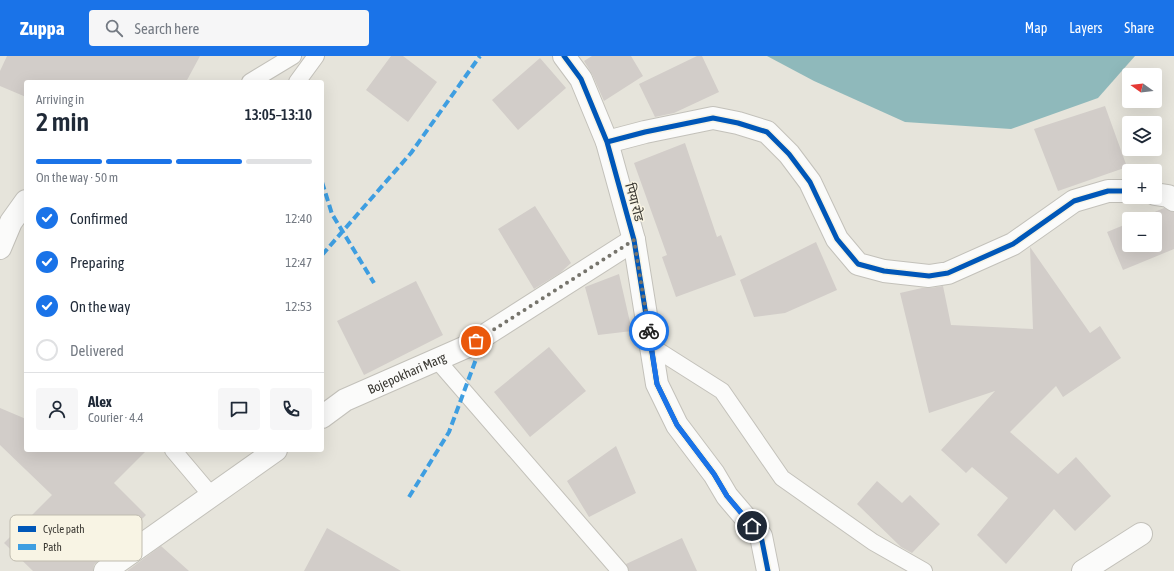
<!DOCTYPE html>
<html lang="en">
<head>
<meta charset="utf-8">
<style>
	body { margin:0; font-family:"Asap Condensed","Noto Sans Devanagari",sans-serif; background:#f6f6f7; color:#1f2937; height:100vh; display:flex; flex-direction:column; font-size:15px; white-space:nowrap }
	* { box-sizing:border-box; margin:0 }
	p { font-size:13px; color:#747a83 }
	.icon { flex:none; width:22px; height:22px; fill:none; stroke:currentColor; stroke-width:2; stroke-linecap:round; stroke-linejoin:round }
	.map { position:relative; flex:1; overflow:hidden }
	.sheet { position:absolute; left:24px; top:24px; width:300px; height:372px; display:flex; flex-direction:column; background:#fff; border-radius:4px; box-shadow:0 4px 16px #0002 }
	.sheet>* { flex:none }
	.needle { width:26px; rotate:284deg }
	.controls { position:absolute; left:1122px; top:12px; display:grid; gap:8px }
	.controls a { display:grid; place-items:center; width:40px; height:40px; border-radius:4px; background:#fff; box-shadow:0 4px 16px #0002; font-size:20px }
	.pin { position:absolute; display:grid; place-items:center; width:34px; height:34px; color:#fff; margin:-17px; border:2px solid #fff; border-radius:50%; box-shadow:0 1px 4px #0007 }
	.courier { position:absolute; display:grid; place-items:center; width:40px; height:40px; margin:-20px; border:3px solid #1a73e8; border-radius:50%; background:#fff; color:#222; box-shadow:0 1px 5px #0007 }
	.overview em { font-style:normal; font-weight:600 }
	.overview div { display:flex; flex-direction:column-reverse }
	.overview { display:flex; align-items:center; justify-content:space-between; height:68px; padding:0 12px }
	h1 { font-size:26px; font-weight:600; line-height:30px }
	.bar { display:grid; grid-template-columns:repeat(4,1fr); gap:6px 4px; align-content:center; height:48px; padding:0 12px }
	.bar i { height:5px; border-radius:3px; background:#e0e1e3 }
	.bar .on { background:#1a73e8 }
	.bar p { grid-column:span 4 }
	.line { display:flex; align-items:center; gap:10px; padding:0 12px; border-top:1px solid #e0e1e3 }
	.line div { flex:1 }
	.round { display:grid; place-items:center; flex:none; width:42px; height:42px; border-radius:4px; background:#f6f6f7 }
	ol { padding:0 12px; list-style:none }
	li { display:flex; align-items:center; gap:12px; height:44px }
	li p { margin-inline-start:auto }
	li .icon { padding:4px; border-radius:50%; background:#1a73e8; color:#fff; stroke-width:4 }
	li:last-child { color:#747a83 }
	li i { width:22px; height:22px; border:2px solid #e0e1e3; border-radius:50% }
	header { display:flex; align-items:center; gap:24px; box-sizing:border-box; height:56px; padding:0 20px; background:#1a73e8; color:#fff }
	header strong { font-size:19px }
	nav { display:flex; gap:22px; margin-inline-start:auto; font-size:14px }
	.search { width:280px; height:36px; background:#f6f6f7; display:flex; align-items:center; gap:10px; box-sizing:border-box; padding:0 14px; border-radius:4px; color:#747a83; font-size:15px }
	.map>svg:first-child { display:block }
	.water { fill:#8fb9bb }
	.building { fill:#d2cdc9 }
	.lines { fill:none; stroke-linecap:round; stroke-linejoin:round }
	.lane-casing { stroke:#c3c1ba; stroke-width:18 }
	.street-casing { stroke:#c3c1ba; stroke-width:24 }
	.lane { stroke:#fbfbfa; stroke-width:16 }
	.street { stroke:#fbfbfa; stroke-width:22 }
	.quiet { stroke:#3e9ee1; stroke-width:4; stroke-dasharray:8 4; stroke-linecap:butt }
	.cycleway-casing { stroke:#f8f4e4; stroke-width:8 }
	.cycleway { stroke:#0057b8; stroke-width:5 }
	.done { stroke:#76746c; stroke-width:4; stroke-dasharray:0 7.2 }
	.route { stroke:#1a73e8; stroke-width:5 }
	.labels { text-anchor:middle; stroke-width:3; stroke-linejoin:round; paint-order:stroke }
	.street-label { font-size:13px; fill:#393731; stroke:#f8f4e4 }
	.key { fill:#f8f4e4; stroke:#bfbbae; stroke-width:1 }
	.key-label { font-size:11px; fill:#393731 }
</style>
</head>
<body>
<header>
<strong>Zuppa</strong>
<div class="search"><svg class="icon" aria-label="search" viewBox="0 0 24 24"><circle cx="10" cy="10" r="6"/><path d="M15 15l6 6"/></svg>Search here</div>
<nav><a>Map</a><a>Layers</a><a>Share</a></nav>
</header>
<div class="map">
<svg width="1174" height="515" viewBox="0 0 1174 515">
	<rect width="100%" height="100%" fill="#e6e4db"/>
	<path class="water" d="M767,0h368l-37,42 -87,31 -106,-7 -91,-41z"/>
	<path class="building" d="M7,0h193l-14,26h-160v15l-26,-11v-15z
		M391,0h12l34,26 -29,40 -42,-32z
		M592,0h39l12,20 -39,25 -12,-27 -8,-13z
		M697,0h5l17,36 -45,21 -19,4 -16,-33z
		M540,2l26,30 -48,42 -26,-30z
		M1105,50l22,61 -69,24 -24,-62z
		M685,87l32,94 4,-2 15,40 -60,22 -14,-40 5,-2 -33,-92z
		M535,150l36,57 -11,10 -26,16 -36,-60z
		M1164,152l10,4v37l-51,21 -16,-38 22,-9v22h26v-26h-17z
		M816,186l21,48 -52,23 -31,4 -14,-37z
		M1030,191l60,86 10,-7 21,32 -58,39 -7,-11 -46,46 48,42 18,-17 35,39 -36,35 -21,-22 -48,55 -29,-29 31,-37 -36,-31 -6,6 -25,-23 54,-59 -66,22 -29,-120 22,-5h9l12,-2 8,39 82,4z
		M619,218l13,57 -34,4 -13,-48z
		M416,225l27,54 -79,40 -27,-54z
		M549,291l37,44 -56,46 -36,-45z
		M0,352l26,11v31h121l-33,33 32,32 -10,10 6,5 -44,31 -4,4 -1,6h-60l-29,-28 48,-48 -52,-50z
		M616,390l20,47 -47,24 -22,-36z
		M877,425l25,22 8,-8 30,29 -28,29 -11,-6 -44,-43z
		M327,472l74,43h-97z
		M682,482l15,33h-68l-3,-7z
		M161,490l28,25h-62z"/>
	<g class="lines">
		<defs>
			<path id="lane" d="M250,26l43,-26
				M297,26l19,-26
				M651,290l71,45 60,87 91,64 51,29
				M437,304l183,211
				M173,394l38,45"/>
			<g id="street">
				<path d="M564,0l17,23 26,63 27,98 23,144 20,41 37,49 13,22 34,40 7,35"/>
				<path d="M607,86l38,-10 68,-14 25,5 29,9 22,22 21,28 27,57 21,25 26,7 45,5 19,-3 65,-29 61,-43 34,-10h21"/>
				<path d="M1155,138l13,2 6,4"/>
				<path d="M0,192l11,-26 15,-21"/>
				<path id="s1" d="M322,361l23,-17 123,-54 166,-106"/>
				<path d="M105,515l171,-121"/>
				<path d="M1083,515l58,-37"/>
			</g>
		</defs>
		<use href="#lane" class="lane-casing"/>
		<use href="#street" class="street-casing"/>
		<use href="#lane" class="lane"/>
		<use href="#street" class="street"/>
		<path class="quiet" d="M322,126l10,32 42,69
			M322,199l89,-102 69,-97
			M409,441l40,-65 36,-97"/>
		<defs>
			<path id="cycleway" d="M564,0l17,23 26,63 27,98 23,144 20,41 37,49 13,22 34,40 7,35
				M607,86l38,-10 68,-14 25,5 29,9 22,22 21,28 27,57 21,25 26,7 45,5 19,-3 65,-29 61,-43 34,-10h21"/>
		</defs>
		<use href="#cycleway" class="cycleway-casing"/>
		<use href="#cycleway" class="cycleway"/>
	</g>
	<g class="lines">
		<path class="done" d="M476,285l158,-101 15,91"/>
		<path class="route" d="M649,275l8,53 20,41 37,49 13,22 25,30"/>
	</g>
	<g class="labels">
		<g class="street-label">
			<text transform="translate(635 146) rotate(75)" y="5">पिया रोड</text>
			<text dy="5" stroke="none"><textPath href="#s1" startOffset="96">Bojepokhari Marg</textPath></text>
		</g>
	</g>
	<rect x="10" y="459" width="132" height="46" rx="6" class="key"/>
	<rect x="18" y="470" width="18" height="6" fill="#0057b8"/>
	<rect x="18" y="488" width="18" height="6" fill="#3e9ee1"/>
	<g class="key-label">
		<text x="43" y="477">Cycle path</text>
		<text x="43" y="495">Path</text>
	</g>
</svg>
<div class="controls">
<a><svg class="needle" viewBox="-14 -14 28 28"><path d="M0-13l5 13h-10z" fill="#e53935"/><path d="M0 13l5-13h-10z" fill="#747a83"/></svg></a>
<a><svg class="icon" aria-label="layers" viewBox="0 0 24 24"><path d="M12 4l9 5-9 5-9-5zM3 14l9 5 9-5"/></svg></a>
<a>+</a>
<a>−</a>
</div>
<div class="pin" style="left:476px;top:285px;background:#ea580c"><svg class="icon" aria-label="bag" viewBox="0 0 24 24"><path d="M5 8h14l-1 12H6zM9 8a3 3 0 0 1 6 0"/></svg></div>
<div class="pin" style="left:752px;top:470px;background:#1f2937"><svg class="icon" aria-label="home" viewBox="0 0 24 24"><path d="M3 11l9-7 9 7M6 9v11h12V9"/></svg></div>
<div class="courier" style="left:649px;top:275px"><svg class="icon" aria-label="bike" viewBox="0 0 24 24"><circle cx="6" cy="16" r="4"/><circle cx="18" cy="16" r="4"/><path d="M6 16l4-8h5l3 8M10 8l3 8H6M13 5h3"/></svg></div>
<section class="sheet">
<div class="overview"><div><h1>2 min</h1><p>Arriving in</p></div><em>13:05–13:10</em></div>
<div class="bar"><i class="on"></i><i class="on"></i><i class="on"></i><i></i><p>On the way · 50 m</p></div>
<ol>
<li><svg class="icon" aria-label="check" viewBox="0 0 24 24"><path d="M5 12l5 5 9-10"/></svg>Confirmed<p>12:40</p></li>
<li><svg class="icon" aria-label="check" viewBox="0 0 24 24"><path d="M5 12l5 5 9-10"/></svg>Preparing<p>12:47</p></li>
<li><svg class="icon" aria-label="check" viewBox="0 0 24 24"><path d="M5 12l5 5 9-10"/></svg>On the way<p>12:53</p></li>
<li><i></i>Delivered</li>
</ol>
<div class="line" style="height:72px"><a class="round"><svg class="icon" aria-label="person" viewBox="0 0 24 24"><circle cx="12" cy="8" r="4"/><path d="M4 21q1-7 8-7t8 7"/></svg></a><div><b>Alex</b><p>Courier · 4.4</p></div><a class="round"><svg class="icon" aria-label="chat" viewBox="0 0 24 24"><path d="M4 5h16v11H9l-5 4z"/></svg></a><a class="round"><svg class="icon" aria-label="phone" viewBox="0 0 24 24"><path d="M5 4h4l2 5-3 2q2 4 5 5l2-3 5 2v4C11 20 4 13 5 4z"/></svg></a></div>
</section>
</div>
</body>
</html>
